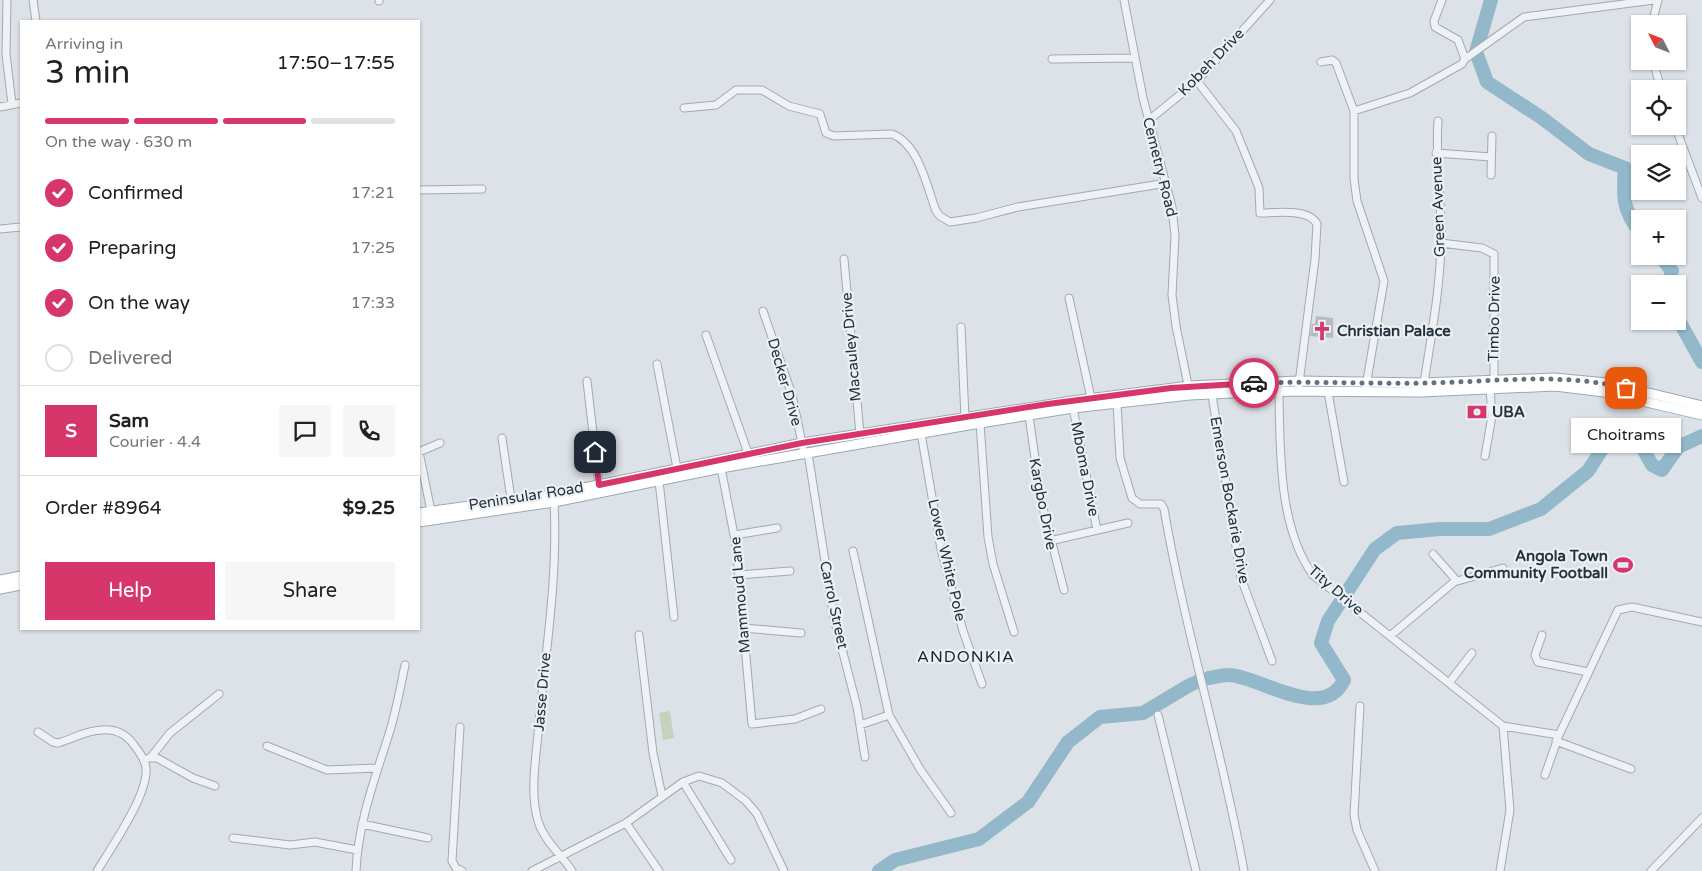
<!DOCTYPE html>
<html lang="en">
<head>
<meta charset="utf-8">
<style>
	body { margin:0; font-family:"Varela Round",sans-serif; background:#f6f6f6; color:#202124; height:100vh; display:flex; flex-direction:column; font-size:19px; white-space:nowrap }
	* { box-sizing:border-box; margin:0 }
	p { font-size:16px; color:#757577 }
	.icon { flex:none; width:28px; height:28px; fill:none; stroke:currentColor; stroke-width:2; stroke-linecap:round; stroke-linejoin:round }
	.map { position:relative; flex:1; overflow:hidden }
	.panel { position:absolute; left:20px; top:20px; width:400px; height:610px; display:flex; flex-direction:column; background:#fff; border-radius:0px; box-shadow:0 1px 4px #0004 }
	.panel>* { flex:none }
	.needle { width:32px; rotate:312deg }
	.tools { position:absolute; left:1631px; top:15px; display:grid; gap:10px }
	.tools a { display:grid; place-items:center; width:55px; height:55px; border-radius:0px; background:#fff; box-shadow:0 1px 4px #0004; font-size:25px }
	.pin { position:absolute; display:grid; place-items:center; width:42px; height:42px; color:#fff; margin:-21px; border-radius:10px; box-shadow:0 2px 8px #0006 }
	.courier { position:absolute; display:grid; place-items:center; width:50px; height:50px; margin:-25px; border:4px solid #d7366b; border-radius:50%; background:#fff; color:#222; box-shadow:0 1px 6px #0007 }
	.bubble { position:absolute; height:35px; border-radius:0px; background:#fff; box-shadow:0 1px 4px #0004; font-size:16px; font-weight:600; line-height:35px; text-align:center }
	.summary em { font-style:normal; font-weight:600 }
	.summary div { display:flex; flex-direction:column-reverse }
	.summary { display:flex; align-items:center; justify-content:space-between; height:85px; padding:0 25px }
	h1 { font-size:32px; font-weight:600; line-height:38px }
	.bar { display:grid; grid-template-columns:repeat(4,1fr); gap:8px 5px; align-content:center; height:60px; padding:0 25px }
	.bar i { height:6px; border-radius:4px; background:#e0e0e0 }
	.bar .current { background:#d7366b }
	.bar p { grid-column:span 4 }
	.line { display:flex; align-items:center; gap:12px; padding:0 25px; border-top:1px solid #e0e0e0 }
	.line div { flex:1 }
	.round { display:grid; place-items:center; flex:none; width:52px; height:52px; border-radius:0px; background:#f6f6f6 }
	ol { padding:0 25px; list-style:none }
	li { display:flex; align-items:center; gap:15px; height:55px }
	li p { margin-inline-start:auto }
	li .icon { padding:5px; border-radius:50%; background:#d7366b; color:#fff; stroke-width:4 }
	li:last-child { color:#757577 }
	li i { width:28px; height:28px; border:2px solid #e0e0e0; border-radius:50% }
	.primary-button { display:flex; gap:10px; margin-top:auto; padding:10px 25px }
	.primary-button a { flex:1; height:58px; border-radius:0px; background:#d7366b; color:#fff; font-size:20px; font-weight:600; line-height:58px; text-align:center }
	.primary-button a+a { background:#f6f6f6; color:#202124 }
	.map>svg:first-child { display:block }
	.green { fill:#c5d2bc }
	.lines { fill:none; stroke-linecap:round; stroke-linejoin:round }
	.river { stroke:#93b8ca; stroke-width:14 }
	.building { fill:#b3bcc4 }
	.minor-casing { stroke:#a1aab1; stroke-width:9 }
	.major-casing { stroke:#9aa9b4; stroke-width:11 }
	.minor { stroke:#eff2f5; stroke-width:7 }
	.major { stroke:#fff; stroke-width:9 }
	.done { stroke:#657079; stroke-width:5; stroke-dasharray:0 9 }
	.route { stroke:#d7366b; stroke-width:6 }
	.labels { text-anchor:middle; stroke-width:4.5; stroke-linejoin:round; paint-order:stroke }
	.street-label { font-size:15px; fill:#25323e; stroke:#ebf1f5 }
	.poi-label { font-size:15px; font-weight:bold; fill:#25323e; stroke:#ebf1f5; text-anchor:start }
	.neighbourhood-label { font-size:16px; letter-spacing:1px; fill:#17232f; stroke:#ebf1f5 }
</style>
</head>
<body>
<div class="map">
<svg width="1702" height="871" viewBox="0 0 1702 871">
	<rect width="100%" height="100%" fill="#dce2e7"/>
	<path class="green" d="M670,711l4,27 -11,2 -4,-27z"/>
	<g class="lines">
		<path class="river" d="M1491,0l-15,52 11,30 55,36 47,36 36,14c-2,27 -3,42 15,64
			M1660,256l12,15 -4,13
			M1678,319l24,43
			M1209,678c6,-1 13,-3 19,-3 30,0 95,49 116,5l-23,-37 7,-22 47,-72 22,-16 43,-4h49l52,-20 47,-38 24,-37h23l17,31 10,5 16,-23 24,-11
			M879,871l16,-11 84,-21 49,-37 40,-60 32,-25 43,-4 45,-27 13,-6"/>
	</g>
	<path class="building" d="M1316,316l17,2v20l-23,-2 2,-12h3z"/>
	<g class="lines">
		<defs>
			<path id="minor" d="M7,0l-1,54 6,50
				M33,0l3,21
				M1124,0l19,98 29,109 3,29 -3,59 4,31 14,69
				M379,1v-1
				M1652,24l6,-24
				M1052,59l83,-1
				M1465,59l59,-42 130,-17
				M1653,61l8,28
				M1321,62l11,-2 4,3 18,48v68l3,22 27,80 -19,111
				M1197,81l39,50 23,57 1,25c15,0 49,-5 57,11l-2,35 -17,132
				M0,107l21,-4
				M684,108l32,-3 20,-15h26l27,16 31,8 6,19 8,3 58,-2c27,10 35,53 44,77l4,5 10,6 26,-4 42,-11 149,-24
				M1354,111l56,-18 52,-29 3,-5 -7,-19 -23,-13 -1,-6 8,-21
				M1149,120l48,-39 73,-81
				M1675,126l27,72
				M1436,153l55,4
				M1491,175l1,-39
				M419,190l63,-1
				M0,229l21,-2
				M1441,243l41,5 12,6v126
				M844,259l16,175
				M1069,298l22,100
				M763,311l29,84 12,58
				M961,327l4,91
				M706,335l42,118
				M657,364l20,104
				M587,381l12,104
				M1424,383c7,-46 16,-93 17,-140 1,-41 -6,-81 -3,-122
				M1279,391c1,57 -1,136 34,184l190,151
				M1328,392l16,90
				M1212,395l29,183 31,83
				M1117,403l3,55 12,40 8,6h21l3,5c21,122 58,240 80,362
				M1073,408l24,122
				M1029,416l12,84 23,90
				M980,423l8,114 5,27 21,68
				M921,433l20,116 22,82 19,53
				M502,438l9,61
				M808,453l26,165 23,89 8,50
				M1485,456l7,-40 -2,-27
				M721,468l15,77 16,179 43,-5 26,-10
				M659,481l15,136
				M554,502c4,73 -8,148 -15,220 -2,31 -10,69 -1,99 6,20 23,33 34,50
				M431,511l-12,-59 21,-9
				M735,535l42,-7
				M1050,541l78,-18
				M853,551l36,164 31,54 31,44
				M1433,554l24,27
				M739,575l51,-4
				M743,628l58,5
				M639,635l14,118 9,43
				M1542,635l-7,20 3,7 50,10
				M1390,636l64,-54 49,-14
				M1449,683l23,-30
				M1360,706l-6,109 3,15 18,41
				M1158,715l38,156
				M860,725l29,-10
				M1503,726l56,9
				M460,727l-8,134 4,7 6,3
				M38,732l15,10 5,1c15,-4 28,-13 44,-13 13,-1 24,4 32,15 5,7 12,15 12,24 2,26 -35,79 -49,102
				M1556,741l75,28
				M267,746l60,24 51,-2
				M151,757l19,-24 49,-39
				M149,758h8l36,20 22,8
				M1545,775l14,-40 59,-125 14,-3 70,15
				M683,782l48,78
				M626,823l33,48
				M362,824l66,14
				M233,838l57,7 25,-3 42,8
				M356,871c2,-47 18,-90 32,-134 8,-24 12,-48 17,-72
				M532,871l94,-48 57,-41 16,-6 23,7 24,18 11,13 27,57
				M1500,871l10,-61 -7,-84
				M1651,871l51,-53"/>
			<path id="major" d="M419,513l136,-19 247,-51 270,-42 117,-15 109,-5 126,2 130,-5 53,5 95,23
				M419,522l135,-20 167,-34 259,-45 93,-15 117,-13 89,-4 142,1 134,-6 49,6 98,23
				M0,580l21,-4
				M0,589l21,-4"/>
		</defs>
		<use href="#minor" class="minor-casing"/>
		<use href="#major" class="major-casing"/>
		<use href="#minor" class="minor"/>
		<use href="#major" class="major"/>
	</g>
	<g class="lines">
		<path class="done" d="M1254,383c57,-2 114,1 171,0 67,-1 135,-11 201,5"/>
		<path class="route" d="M595,452l4,33 203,-42 246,-39 123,-16 83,-5"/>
	</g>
	<defs>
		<symbol id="church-bare" viewBox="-9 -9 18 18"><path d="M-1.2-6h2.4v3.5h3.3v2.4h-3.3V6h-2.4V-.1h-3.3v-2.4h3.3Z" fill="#d7366b" stroke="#ebf1f5" stroke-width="2.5" paint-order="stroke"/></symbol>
		<symbol id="bank-bare" viewBox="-9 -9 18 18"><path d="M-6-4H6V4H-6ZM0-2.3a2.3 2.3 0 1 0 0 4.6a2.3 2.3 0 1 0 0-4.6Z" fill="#d7366b" stroke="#ebf1f5" stroke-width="2.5" paint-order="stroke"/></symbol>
		<symbol id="stadium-bare" viewBox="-9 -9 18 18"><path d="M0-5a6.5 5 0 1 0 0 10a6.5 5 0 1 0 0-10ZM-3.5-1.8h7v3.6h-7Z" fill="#d7366b" stroke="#ebf1f5" stroke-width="2.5" paint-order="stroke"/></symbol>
	</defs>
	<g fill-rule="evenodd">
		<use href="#church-bare" x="1308" y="317" width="28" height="28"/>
		<use href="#bank-bare" x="1463" y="398" width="28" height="28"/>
		<use href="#stadium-bare" x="1609" y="551" width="28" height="28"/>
	</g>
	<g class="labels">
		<g class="street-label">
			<text transform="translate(1211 62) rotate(-46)" y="5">Kobeh Drive</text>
			<text transform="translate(1160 167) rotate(76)" y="5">Cemetry Road</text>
			<text transform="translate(1438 207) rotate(-92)" y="5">Green Avenue</text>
			<text transform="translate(1494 319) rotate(-89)" y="5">Timbo Drive</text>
			<text transform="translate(851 347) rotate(-95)" y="5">Macauley Drive</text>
			<text transform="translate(785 382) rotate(74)" y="5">Decker Drive</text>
			<text transform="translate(1085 469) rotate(79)" y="5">Mboma Drive</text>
			<text transform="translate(526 496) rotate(-9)" y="5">Peninsular Road</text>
			<text transform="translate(1230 500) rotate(80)" y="5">Emerson Bockarie Drive</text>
			<text transform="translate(1043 504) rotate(79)" y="5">Kargbo Drive</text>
			<text transform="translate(947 560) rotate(77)" y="5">Lower White Pole</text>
			<text transform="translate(1336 590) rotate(41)" y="5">Tity Drive</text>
			<text transform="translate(740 595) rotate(-95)" y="5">Mammoud Lane</text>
			<text transform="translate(834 605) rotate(78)" y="5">Carrol Street</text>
			<text transform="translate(542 692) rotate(-85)" y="5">Jasse Drive</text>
		</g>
		<g class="poi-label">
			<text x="1337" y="336">Christian Palace</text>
			<text x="1492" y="417">UBA</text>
			<text x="1608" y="561" text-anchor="end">Angola Town<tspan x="1608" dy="17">Community Football</tspan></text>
		</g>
		<g class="neighbourhood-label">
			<text x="966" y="662">ANDONKIA</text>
		</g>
	</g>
</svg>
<div class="tools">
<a><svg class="needle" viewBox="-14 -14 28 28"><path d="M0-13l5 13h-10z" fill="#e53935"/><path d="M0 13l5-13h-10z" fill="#757577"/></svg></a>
<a><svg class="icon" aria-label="locate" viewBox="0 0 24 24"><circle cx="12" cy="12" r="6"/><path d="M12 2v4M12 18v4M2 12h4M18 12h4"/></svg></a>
<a><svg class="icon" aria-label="layers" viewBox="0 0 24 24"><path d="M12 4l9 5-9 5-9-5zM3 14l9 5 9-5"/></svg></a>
<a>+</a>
<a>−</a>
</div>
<div class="pin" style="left:1626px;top:388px;background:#ea580c"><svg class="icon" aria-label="bag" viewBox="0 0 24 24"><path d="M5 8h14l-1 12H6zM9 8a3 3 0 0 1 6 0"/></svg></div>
<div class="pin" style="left:595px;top:452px;background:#1f2937"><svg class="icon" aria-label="home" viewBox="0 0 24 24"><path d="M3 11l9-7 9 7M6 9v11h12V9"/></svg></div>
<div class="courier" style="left:1254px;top:383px"><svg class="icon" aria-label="car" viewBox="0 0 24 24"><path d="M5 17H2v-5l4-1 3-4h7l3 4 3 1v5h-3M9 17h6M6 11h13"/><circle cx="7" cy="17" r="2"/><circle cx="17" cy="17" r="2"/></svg></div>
<div class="bubble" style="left:1571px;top:418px;width:110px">Choitrams</div>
<section class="panel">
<div class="summary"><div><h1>3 min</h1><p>Arriving in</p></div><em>17:50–17:55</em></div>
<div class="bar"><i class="current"></i><i class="current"></i><i class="current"></i><i></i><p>On the way · 630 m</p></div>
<ol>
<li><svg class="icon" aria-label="check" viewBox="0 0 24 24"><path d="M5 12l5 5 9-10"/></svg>Confirmed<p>17:21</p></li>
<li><svg class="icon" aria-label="check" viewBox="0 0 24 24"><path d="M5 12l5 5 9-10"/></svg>Preparing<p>17:25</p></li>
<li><svg class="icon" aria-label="check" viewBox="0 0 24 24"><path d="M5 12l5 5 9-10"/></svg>On the way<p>17:33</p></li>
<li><i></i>Delivered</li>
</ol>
<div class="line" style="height:90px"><b class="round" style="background:#d7366b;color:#fff">S</b><div><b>Sam</b><p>Courier · 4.4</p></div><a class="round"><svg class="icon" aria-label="chat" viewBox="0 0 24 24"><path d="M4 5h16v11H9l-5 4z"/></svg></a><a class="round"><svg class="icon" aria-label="phone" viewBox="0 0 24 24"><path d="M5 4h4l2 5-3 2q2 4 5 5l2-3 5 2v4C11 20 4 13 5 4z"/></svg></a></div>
<div class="line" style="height:65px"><div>Order #8964</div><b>$9.25</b></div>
<div class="primary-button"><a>Help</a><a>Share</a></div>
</section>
</div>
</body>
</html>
